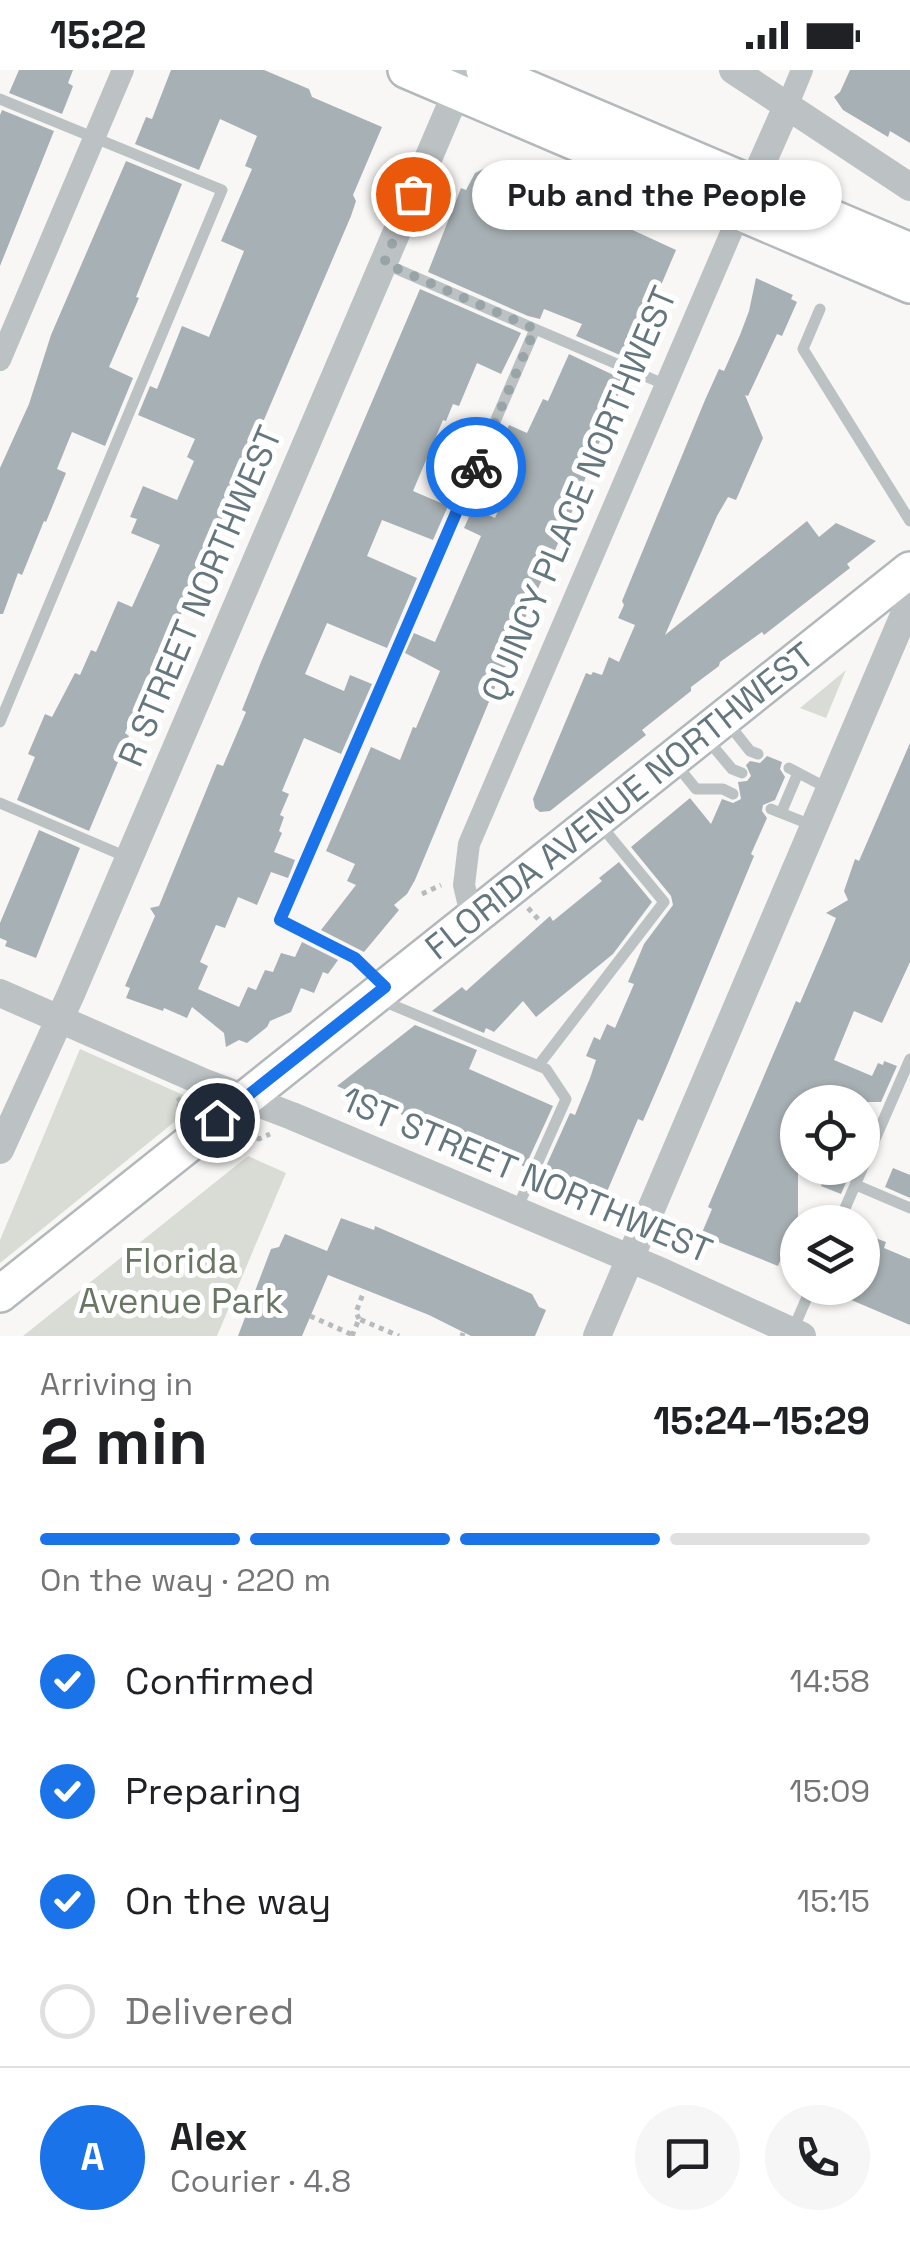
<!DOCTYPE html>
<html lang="en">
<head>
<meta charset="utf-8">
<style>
	body { margin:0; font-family:"Space Grotesk",sans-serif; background:#f6f6f6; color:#202124; height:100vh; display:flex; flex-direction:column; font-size:38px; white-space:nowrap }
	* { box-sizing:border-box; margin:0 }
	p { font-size:32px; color:#757577 }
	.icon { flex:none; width:55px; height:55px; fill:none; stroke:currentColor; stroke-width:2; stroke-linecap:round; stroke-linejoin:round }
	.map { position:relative; height:1266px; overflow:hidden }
	.drawer { display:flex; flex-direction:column; background:#fff; flex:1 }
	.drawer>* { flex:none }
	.controls { position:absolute; left:780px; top:1015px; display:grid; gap:20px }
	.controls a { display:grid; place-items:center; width:100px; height:100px; border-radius:50%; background:#fff; box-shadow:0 2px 8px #0004; font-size:50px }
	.pin { position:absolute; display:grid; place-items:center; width:85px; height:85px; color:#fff; margin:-42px; border:5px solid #fff; border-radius:50%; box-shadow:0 2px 10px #0007 }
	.courier { position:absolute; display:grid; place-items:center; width:100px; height:100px; margin:-50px; border:8px solid #1a73e8; border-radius:50%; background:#fff; color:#222; box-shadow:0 2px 12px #0007 }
	.bubble { position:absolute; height:70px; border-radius:35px; background:#fff; box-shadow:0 2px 8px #0004; font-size:32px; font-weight:600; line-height:70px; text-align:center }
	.summary em { font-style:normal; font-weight:600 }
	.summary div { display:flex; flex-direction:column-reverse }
	.summary { display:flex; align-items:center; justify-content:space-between; height:170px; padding:0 40px }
	h1 { font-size:65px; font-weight:600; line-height:75px }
	.bar { display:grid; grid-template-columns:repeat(4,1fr); gap:15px 10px; align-content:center; height:120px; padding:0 40px }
	.bar i { height:12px; border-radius:8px; background:#e0e0e0 }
	.bar .active { background:#1a73e8 }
	.bar p { grid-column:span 4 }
	.line { display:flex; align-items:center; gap:25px; padding:0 40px; border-top:2px solid #e0e0e0 }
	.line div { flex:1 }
	.round { display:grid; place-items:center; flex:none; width:105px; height:105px; border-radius:52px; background:#f6f6f6 }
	ol { padding:0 40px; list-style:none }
	li { display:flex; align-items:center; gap:30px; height:110px }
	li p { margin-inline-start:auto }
	li .icon { padding:10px; border-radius:50%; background:#1a73e8; color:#fff; stroke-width:4 }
	li:last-child { color:#757577 }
	li i { width:55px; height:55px; border:5px solid #e0e0e0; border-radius:50% }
	.status { display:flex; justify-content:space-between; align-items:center; height:70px; padding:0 50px; background:#fff; direction:ltr }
	.status svg { height:28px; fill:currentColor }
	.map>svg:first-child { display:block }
	.green { fill:#d8dcd4 }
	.building { fill:#a7b0b4 }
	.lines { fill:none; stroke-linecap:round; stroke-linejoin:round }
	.primary-casing { stroke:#b2b8bb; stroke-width:40 }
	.path { stroke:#b7bbbd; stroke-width:5; stroke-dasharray:5 5; stroke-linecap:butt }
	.service { stroke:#bcc2c4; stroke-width:11 }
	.minor { stroke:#bcc2c4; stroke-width:22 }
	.tertiary { stroke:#bcc2c4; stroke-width:28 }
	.primary { stroke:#fff; stroke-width:35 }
	.done { stroke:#98a4a8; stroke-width:10; stroke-dasharray:0 18 }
	.route { stroke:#1a73e8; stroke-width:12 }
	.labels { text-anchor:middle; stroke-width:10; stroke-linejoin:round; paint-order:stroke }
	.street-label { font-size:35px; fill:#65777e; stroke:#fff }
	.park-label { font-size:35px; fill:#697663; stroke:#fff }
</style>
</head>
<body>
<div class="status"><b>15:22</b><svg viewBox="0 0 49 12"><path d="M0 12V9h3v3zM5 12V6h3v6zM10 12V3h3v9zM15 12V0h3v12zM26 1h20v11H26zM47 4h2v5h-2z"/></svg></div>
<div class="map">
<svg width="910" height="1266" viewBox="0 0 910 1266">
	<rect width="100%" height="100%" fill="#f8f7f5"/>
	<path class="green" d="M846,600l-20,48 -26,-10z
		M80,979l119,53 -199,161v-23z
		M248,1086l38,17 -69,163h-194z"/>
	<path class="building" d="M19,0h54l-5,13 5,3 -11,28 -53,-21z
		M171,0h93l45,19 3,8 70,30 -29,68 3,6 -5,15 -193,452 -5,-2 -28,67 4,3 -40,95 -72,-31 18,-43 -7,-3 17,-40 7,3 23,-44 5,2 11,-25 5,2 22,-51 14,6 28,-62 -29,-12 6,-14 -7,-2 13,-31 34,14 17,-39 -7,-4 8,-18 -57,-24 12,-29 7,3 25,-63 27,11 35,-86 -23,-10 31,-72 -7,-3 12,-30 -37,-17 -21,51 -64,-26 11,-27 6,2z
		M850,0h60v73l-20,-12 -2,6 -45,-27 -9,-13 6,-5z
		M2,40l52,21 -54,135v-151z
		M126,91l56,23 -46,113 3,1 -30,69 24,11 -28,68 -33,-14 -15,37 9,4 -20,49 -2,-1 -22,54 -4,-2 -15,41h-3v-146l29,-64 22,-69z
		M483,99l85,36 1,-2 18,6 89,41 -26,61 -4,10 4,2 -10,23 -5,-2 -6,15 -53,-23 6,-12 -38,-15 -4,10 -12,-3 -100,-44 33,-84 5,2 9,-17z
		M756,208l37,17 -2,4 6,3 -15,34 -5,-2 -29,62 -3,-1 18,43 -27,62 -8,-3 -11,19 -52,119 142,-114 12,16 17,-14 40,18 -29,23 3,4 -86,67 -2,-3 -42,30 -1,4 -28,21v4l-49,39 4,5 -96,76 -10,1 -5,-4 -2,-9 53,-126 5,2 2,-3 9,3 7,-18 10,5 16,-37 -17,-7 6,-13 -2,-4 83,-201 14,-31 5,2 16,-36 9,-24z
		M420,219l101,44 -20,41 -24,-11 -18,43 -6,-2 -7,17 -3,-1 -30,71 35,15 -15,34 -51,-20 -15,36 50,22 -30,70 -60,-25 -22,51 39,17 6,-16 22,9 -31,70 -37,-16 -22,53 7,3 -9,21 4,2 -5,14 3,2 -8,19 21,8 -3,8 -4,10 -17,-6 -14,33 -19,-8 -13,31 -9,-3 -16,37 8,4 -10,23 41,18 9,-20 8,3 9,-20 8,2 8,-19 14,4 7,-15 36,18 -10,14 -5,-2 -9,21 -13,-5 -10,24 -21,9 -3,6 -20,16 -8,-3 -13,7 -2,-14 -32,-26 -5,11 -23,-10 -1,3 -37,-13 4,-10 -5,-2 30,-70 -5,-8 9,-2 58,-142 6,2 23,-54 -4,-2 19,-48z
		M569,284l55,26 -50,127 -67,152 3,5 -7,4 -88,212 -8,14 -13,11 5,5 -35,42 -43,-22 35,-45 -9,-4 8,-17 -29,-13 45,-104 29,13 13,-33 3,1 24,-57 -35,-18 9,-20 21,9 46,-106 -17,-8 9,-20 22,10 29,-66 -23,-9 8,-18 18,8 16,-34 5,2z
		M910,673v219l-28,61 -28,-12 -20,49 38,16 6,-13 5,2 1,-4 13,5 -16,36h-83v115l-20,49 -77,-31 11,-26 -4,-2 88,-206 4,2 27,-63 9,-22 -10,-5 22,-13 -4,-9 11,-32 4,2z
		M767,686l15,6 -2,7 5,8 -10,23 -12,5 -1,6 5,7 -16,36 3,2 -88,212 -23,53 -5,-2 -32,75 -10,-5 -2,5 -51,-21 27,-60 5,2 15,-37 6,-18 -10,-4 8,-19 6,3 7,-16 8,4 19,-44 -6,-2 16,-38 29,-39 -2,-9 -40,-49 59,-49 21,26 11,-25 11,4 8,-4 -3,-17 9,-1 4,-5 -5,-11 4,-4 10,2z
		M39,760l41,18 -44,110 -31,-12 2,-5 -7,-3v-15z
		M619,792l33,40 -39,52 -77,63 -13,-16 -29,31 -8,-4 -2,5 -52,-22 30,-24 4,4 84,-75 3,5 43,-35 6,-5 -3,-3z
		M415,955l62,25 -8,19 84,37 -28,61 -44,-24 -44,-19 -4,3 -12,-4 -84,-37z
		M828,1098l21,8 -8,18 -20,-8z
		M893,1098l17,7v23l-25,-11z
		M341,1148l33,12 1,-4 157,68 7,13 7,3 -11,26h-64l-42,-21 -101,-40 -26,61h-64l33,-87 8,-2 6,-13 42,17z
		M862,1163l24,9 -2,6 26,11v66l-87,-37h39z"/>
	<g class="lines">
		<defs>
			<g id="primary">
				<path d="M406,0l504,215"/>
				<path d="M484,0l426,181"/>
				<path id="s1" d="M0,1224l910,-724"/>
			</g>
		</defs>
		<use href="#primary" class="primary-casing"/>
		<path class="path" d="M422,824l19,-9
			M528,838l11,12
			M181,1028l-6,5 12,5
			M248,1064l11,5 11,-5
			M310,1246l43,19
			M359,1249l-3,-7 8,-21
			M352,1266l7,-17 40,17
			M462,1266l1,-3"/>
		<path class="service" d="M0,29l222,91 -222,532
			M383,193l152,66
			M820,239l-17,40 107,172
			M727,652l23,29 8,3
			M706,668l26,31 10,4
			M675,693l21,26h27l10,5
			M789,698l40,21
			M0,733l129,55
			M771,739l43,17
			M781,743l17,-40
			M381,913l-26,-25 -75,-38 255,-591 131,56
			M378,929l168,70 20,30 -50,112
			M538,996l126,-164 -66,-80
			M856,1115l54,23
			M839,1152l71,-163
			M792,1262l19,-44"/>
		<path class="minor" d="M788,34l14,-34
			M0,290l123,-290
			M472,849l-8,-34 5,-41 271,-632"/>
		<path class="tertiary" d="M733,0l177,117
			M746,129l42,-95
			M0,923l203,89 89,34 370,156 140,64
			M0,1080l71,-156 395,-924
			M597,1266l313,-735"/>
		<use href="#primary" class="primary"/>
	</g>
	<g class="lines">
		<path class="done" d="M413,124l-29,69 151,66 -59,138"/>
		<path class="route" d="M217,1050l168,-133 -30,-29 -75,-38 196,-453"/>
	</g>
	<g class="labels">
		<g class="street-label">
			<text transform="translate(579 424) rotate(-67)" y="12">QUINCY PLACE NORTHWEST</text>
			<text transform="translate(200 526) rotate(-67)" y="12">R STREET NORTHWEST</text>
			<text dy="12" stroke="none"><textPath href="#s1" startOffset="792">FLORIDA AVENUE NORTHWEST</textPath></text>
			<text transform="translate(527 1105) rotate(23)" y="12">1ST STREET NORTHWEST</text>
		</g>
		<g class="park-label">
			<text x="181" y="1203">Florida<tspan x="181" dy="40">Avenue Park</tspan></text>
		</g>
	</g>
</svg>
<div class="controls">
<a><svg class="icon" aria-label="locate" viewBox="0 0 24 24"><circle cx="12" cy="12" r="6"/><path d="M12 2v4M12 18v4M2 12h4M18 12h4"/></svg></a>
<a><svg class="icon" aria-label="layers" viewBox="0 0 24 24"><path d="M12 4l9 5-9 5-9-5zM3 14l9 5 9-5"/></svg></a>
</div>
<div class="pin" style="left:413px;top:124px;background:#ea580c"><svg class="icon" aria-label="bag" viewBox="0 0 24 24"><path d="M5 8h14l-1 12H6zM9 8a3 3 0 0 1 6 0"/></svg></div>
<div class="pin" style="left:217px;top:1050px;background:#1f2937"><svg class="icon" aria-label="home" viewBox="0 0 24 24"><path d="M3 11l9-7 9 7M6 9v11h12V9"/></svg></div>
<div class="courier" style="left:476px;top:397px"><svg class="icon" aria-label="bike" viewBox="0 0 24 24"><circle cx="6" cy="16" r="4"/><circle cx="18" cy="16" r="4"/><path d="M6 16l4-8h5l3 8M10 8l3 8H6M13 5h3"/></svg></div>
<div class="bubble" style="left:472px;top:90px;width:370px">Pub and the People</div>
</div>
<section class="drawer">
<div class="summary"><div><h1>2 min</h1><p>Arriving in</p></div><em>15:24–15:29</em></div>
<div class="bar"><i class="active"></i><i class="active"></i><i class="active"></i><i></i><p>On the way · 220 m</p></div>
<ol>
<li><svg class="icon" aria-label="check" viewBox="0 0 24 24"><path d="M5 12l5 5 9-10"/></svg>Confirmed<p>14:58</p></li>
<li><svg class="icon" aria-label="check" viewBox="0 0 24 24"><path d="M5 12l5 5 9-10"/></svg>Preparing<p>15:09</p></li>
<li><svg class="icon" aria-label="check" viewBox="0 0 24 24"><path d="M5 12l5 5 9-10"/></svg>On the way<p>15:15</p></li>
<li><i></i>Delivered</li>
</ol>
<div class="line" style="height:180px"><b class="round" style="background:#1a73e8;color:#fff">A</b><div><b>Alex</b><p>Courier · 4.8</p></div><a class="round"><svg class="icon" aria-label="chat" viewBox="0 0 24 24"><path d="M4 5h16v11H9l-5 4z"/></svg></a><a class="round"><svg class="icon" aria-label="phone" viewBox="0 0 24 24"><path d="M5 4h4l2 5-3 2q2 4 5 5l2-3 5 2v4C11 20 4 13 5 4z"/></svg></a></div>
</section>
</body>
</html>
